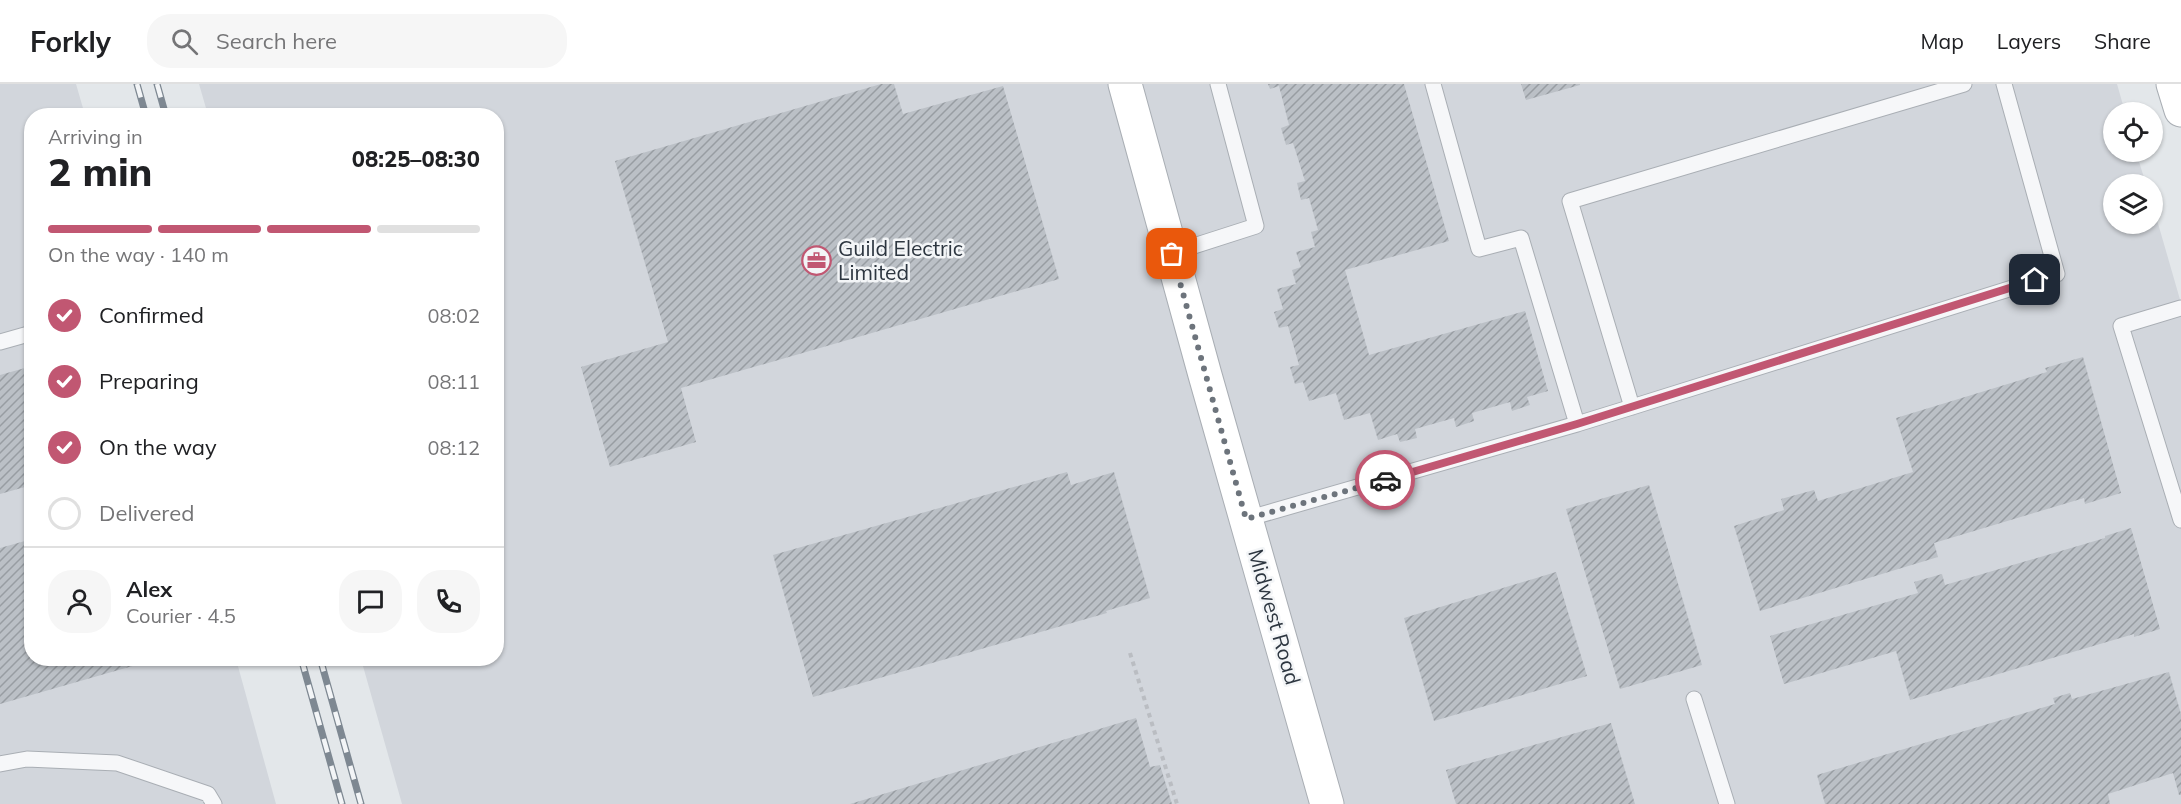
<!DOCTYPE html>
<html lang="en">
<head>
<meta charset="utf-8">
<style>
	body { margin:0; font-family:Mulish,sans-serif; background:#f6f6f6; color:#202124; height:100vh; display:flex; flex-direction:column; font-size:22px; white-space:nowrap }
	* { box-sizing:border-box; margin:0 }
	p { font-size:20px; color:#757577 }
	.icon { flex:none; width:33px; height:33px; fill:none; stroke:currentColor; stroke-width:2; stroke-linecap:round; stroke-linejoin:round }
	.map { position:relative; flex:1; overflow:hidden }
	.details { position:absolute; left:24px; top:24px; width:480px; height:558px; display:flex; flex-direction:column; background:#fff; border-radius:24px; box-shadow:0 2px 4px #0004 }
	.details>* { flex:none }
	.buttons { position:absolute; left:2103px; top:18px; display:grid; gap:12px }
	.buttons a { display:grid; place-items:center; width:60px; height:60px; border-radius:50%; background:#fff; box-shadow:0 2px 4px #0004; font-size:30px }
	.pin { position:absolute; display:grid; place-items:center; width:51px; height:51px; color:#fff; margin:-26px; border-radius:12px; box-shadow:0 3px 9px #0006 }
	.courier { position:absolute; display:grid; place-items:center; width:60px; height:60px; margin:-30px; border:4px solid #c15772; border-radius:50%; background:#fff; color:#222; box-shadow:0 2px 8px #0007 }
	.headline em { font-style:normal; font-weight:800 }
	.headline div { display:flex; flex-direction:column-reverse }
	.headline { display:flex; align-items:center; justify-content:space-between; height:102px; padding:0 24px }
	h1 { font-size:39px; font-weight:800; line-height:45px }
	.bar { display:grid; grid-template-columns:repeat(4,1fr); gap:9px 6px; align-content:center; height:72px; padding:0 24px }
	.bar i { height:8px; border-radius:4px; background:#e0e0e0 }
	.bar .current { background:#c15772 }
	.bar p { grid-column:span 4 }
	.line { display:flex; align-items:center; gap:15px; padding:0 24px; border-top:2px solid #e0e0e0 }
	.line div { flex:1 }
	.round { display:grid; place-items:center; flex:none; width:63px; height:63px; border-radius:24px; background:#f6f6f6 }
	ol { padding:0 24px; list-style:none }
	li { display:flex; align-items:center; gap:18px; height:66px }
	li p { margin-inline-start:auto }
	li .icon { padding:6px; border-radius:50%; background:#c15772; color:#fff; stroke-width:4 }
	li:last-child { color:#757577 }
	li i { width:33px; height:33px; border:3px solid #e0e0e0; border-radius:50% }
	header { display:flex; align-items:center; gap:36px; box-sizing:border-box; height:84px; padding:0 30px; background:#fff; border-bottom:2px solid #e0e0e0 }
	header strong { font-size:28px }
	nav { display:flex; gap:33px; margin-inline-start:auto; font-size:21px }
	.search { width:420px; height:54px; background:#f6f6f6; display:flex; align-items:center; gap:15px; box-sizing:border-box; padding:0 21px; border-radius:24px; color:#757577; font-size:22px }
	.map>svg:first-child { display:block }
	.built { fill:#d2d6dc }
	.building { fill:url(#building-hatch) }
	.lines { fill:none; stroke-linecap:round; stroke-linejoin:round }
	.lane-casing { stroke:#a9aeb4; stroke-width:17 }
	.secondary-casing { stroke:#a9aeb4; stroke-width:35 }
	.path { stroke:#babdc2; stroke-width:4; stroke-dasharray:4.5 4.5; stroke-linecap:butt }
	.lane { stroke:#f6f7f9; stroke-width:15 }
	.secondary { stroke:#fff; stroke-width:33 }
	.rail-casing { stroke:#7e8892; stroke-width:7 }
	.rail { stroke:#f3f5f7; stroke-width:4.5; stroke-dasharray:14; stroke-linecap:butt }
	.done { stroke:#6d747c; stroke-width:6; stroke-dasharray:0 10.8 }
	.route { stroke:#c15772; stroke-width:8 }
	.labels { text-anchor:middle; stroke-width:5; stroke-linejoin:round; paint-order:stroke }
	.poi-label { font-size:21px; fill:#2d3640; stroke:#f3f5f7; text-anchor:start }
	.street-label { font-size:21px; fill:#2d3640; stroke:#f3f5f7 }
</style>
</head>
<body>
<header>
<strong>Forkly</strong>
<div class="search"><svg class="icon" aria-label="search" viewBox="0 0 24 24"><circle cx="10" cy="10" r="6"/><path d="M15 15l6 6"/></svg>Search here</div>
<nav><a>Map</a><a>Layers</a><a>Share</a></nav>
</header>
<div class="map">
<svg width="2181" height="720" viewBox="0 0 2181 720">
	<defs>
		<pattern id="building-hatch" width="6" height="6" patternUnits="userSpaceOnUse" patternTransform="scale(1.5)"><rect width="6" height="6" fill="#bbc0c6"/><path d="M-1 1l2-2M0 6l6-6M5 7l2-2" fill="none" stroke="#989da2"/></pattern>
	</defs>
	<rect width="100%" height="100%" fill="#e3e7ea"/>
	<path class="built" d="M0,0h76l9,31 -53,1v542l204,1 40,145h-276z
		M199,0h1918l8,28h-11v40h22l10,32h-32v40h38l1,-18 28,97v501h-1779l-41,-145 135,-1v-542l-288,-1z"/>
	<path class="building" d="M881,0h13l9,30 100,-28 56,193 -378,109 15,54 -86,25 -29,-100 87,-25 -53,-181z
		M1268,0h136l45,157 -104,29 24,85 156,-44 23,80 -21,6 3,8 -18,6 -2,-9 -38,11 2,8 -18,6 -2,-9 -39,11 2,9 -17,4 -3,-8 -19,6 -8,-27 -26,7 -8,-27 -27,8 -6,-19 -8,2 -5,-17 9,-2 -11,-39 -9,2 -5,-16 9,-3 -6,-20 19,-5 -4,-14 9,-3 -5,-15 19,-5 -4,-15 7,-2 -9,-32 -8,2 -4,-17 8,-2 -12,-38 -7,2 -5,-17 8,-3 -10,-39 -9,3z
		M1521,0h59v1l-54,15z
		M2083,273l38,136 -36,11 -1,-6 -150,45 4,14 -178,54 -26,-85 50,-16 -3,-11 33,-9 4,11 95,-29 -17,-54 151,-46 -2,-4z
		M32,282v119l-32,9v-119z
		M1067,388l4,13 43,-13 36,126 -44,13 1,2 -294,84 -40,-142z
		M1649,401l53,180 -82,24 -54,-180z
		M2131,444l29,101 -26,8v-3l-224,66 -14,-49 -112,33 -14,-48 148,-43 -4,-11 28,-8 3,11 160,-47v-2z
		M32,455v119l125,1 -157,45v-156z
		M1556,488l31,104 -153,45 -30,-103z
		M2169,588l12,42v81h-2l-6,-22 -65,21 2,10h-285l-8,-29 238,-71 -2,-6 17,-5 2,6z
		M1136,634l14,49 10,-2 12,39h-322z
		M1611,639l24,81h-179l-10,-34z"/>
	<g class="lines">
		<defs>
			<path id="lane" d="M1964,0l-394,117 62,206 425,-133 -53,-190
				M1172,169l84,-27 -38,-142
				M2181,224l-60,18 60,194
				M0,258l32,-9
				M1577,340l55,-17
				M1246,435l331,-95 -56,-186 -42,11 -46,-165
				M1694,615l33,105
				M0,680l27,-5 90,4 91,31 6,10"/>
			<path id="secondary" d="M1125,0l80,291 122,429
				M2173,0l8,26"/>
		</defs>
		<use href="#lane" class="lane-casing"/>
		<use href="#secondary" class="secondary-casing"/>
		<path class="path" d="M1130,569l47,151"/>
		<use href="#lane" class="lane"/>
		<use href="#secondary" class="secondary"/>
		<defs>
			<path id="rail" d="M137,0l9,32
				M157,0l9,32
				M301,574l41,146
				M320,574l41,146"/>
		</defs>
		<use href="#rail" class="rail-casing"/>
		<use href="#rail" class="rail"/>
	</g>
	<g class="lines">
		<path class="done" d="M1172,170l74,265 139,-39"/>
		<path class="route" d="M1385,396l192,-56 458,-144"/>
	</g>
	<defs>
		<symbol id="office-ring" viewBox="-11 -11 22 22"><circle r="9.5" fill="#f3f5f7" stroke="#c15772" stroke-width="1.5"/><path d="M-6-3h4V-5.5h4V-3h4V5H-6ZM-1-4.5V-3h2v-1.5ZM-6 0V1H6V0Z" fill="#c15772"/></symbol>
	</defs>
	<g fill-rule="evenodd">
		<use href="#office-ring" x="800" y="160" width="33" height="33"/>
	</g>
	<g class="labels">
		<g class="poi-label">
			<text x="838" y="172">Guild Electric<tspan x="838" dy="24">Limited</tspan></text>
		</g>
		<g class="street-label">
			<text transform="translate(1274 533) rotate(74)" y="7">Midwest Road</text>
		</g>
	</g>
</svg>
<div class="buttons">
<a><svg class="icon" aria-label="locate" viewBox="0 0 24 24"><circle cx="12" cy="12" r="6"/><path d="M12 2v4M12 18v4M2 12h4M18 12h4"/></svg></a>
<a><svg class="icon" aria-label="layers" viewBox="0 0 24 24"><path d="M12 4l9 5-9 5-9-5zM3 14l9 5 9-5"/></svg></a>
</div>
<div class="pin" style="left:1172px;top:170px;background:#ea580c"><svg class="icon" aria-label="bag" viewBox="0 0 24 24"><path d="M5 8h14l-1 12H6zM9 8a3 3 0 0 1 6 0"/></svg></div>
<div class="pin" style="left:2035px;top:196px;background:#1f2937"><svg class="icon" aria-label="home" viewBox="0 0 24 24"><path d="M3 11l9-7 9 7M6 9v11h12V9"/></svg></div>
<div class="courier" style="left:1385px;top:396px"><svg class="icon" aria-label="car" viewBox="0 0 24 24"><path d="M5 17H2v-5l4-1 3-4h7l3 4 3 1v5h-3M9 17h6M6 11h13"/><circle cx="7" cy="17" r="2"/><circle cx="17" cy="17" r="2"/></svg></div>
<section class="details">
<div class="headline"><div><h1>2 min</h1><p>Arriving in</p></div><em>08:25–08:30</em></div>
<div class="bar"><i class="current"></i><i class="current"></i><i class="current"></i><i></i><p>On the way · 140 m</p></div>
<ol>
<li><svg class="icon" aria-label="check" viewBox="0 0 24 24"><path d="M5 12l5 5 9-10"/></svg>Confirmed<p>08:02</p></li>
<li><svg class="icon" aria-label="check" viewBox="0 0 24 24"><path d="M5 12l5 5 9-10"/></svg>Preparing<p>08:11</p></li>
<li><svg class="icon" aria-label="check" viewBox="0 0 24 24"><path d="M5 12l5 5 9-10"/></svg>On the way<p>08:12</p></li>
<li><i></i>Delivered</li>
</ol>
<div class="line" style="height:108px"><a class="round"><svg class="icon" aria-label="person" viewBox="0 0 24 24"><circle cx="12" cy="8" r="4"/><path d="M4 21q1-7 8-7t8 7"/></svg></a><div><b>Alex</b><p>Courier · 4.5</p></div><a class="round"><svg class="icon" aria-label="chat" viewBox="0 0 24 24"><path d="M4 5h16v11H9l-5 4z"/></svg></a><a class="round"><svg class="icon" aria-label="phone" viewBox="0 0 24 24"><path d="M5 4h4l2 5-3 2q2 4 5 5l2-3 5 2v4C11 20 4 13 5 4z"/></svg></a></div>
</section>
</div>
</body>
</html>
